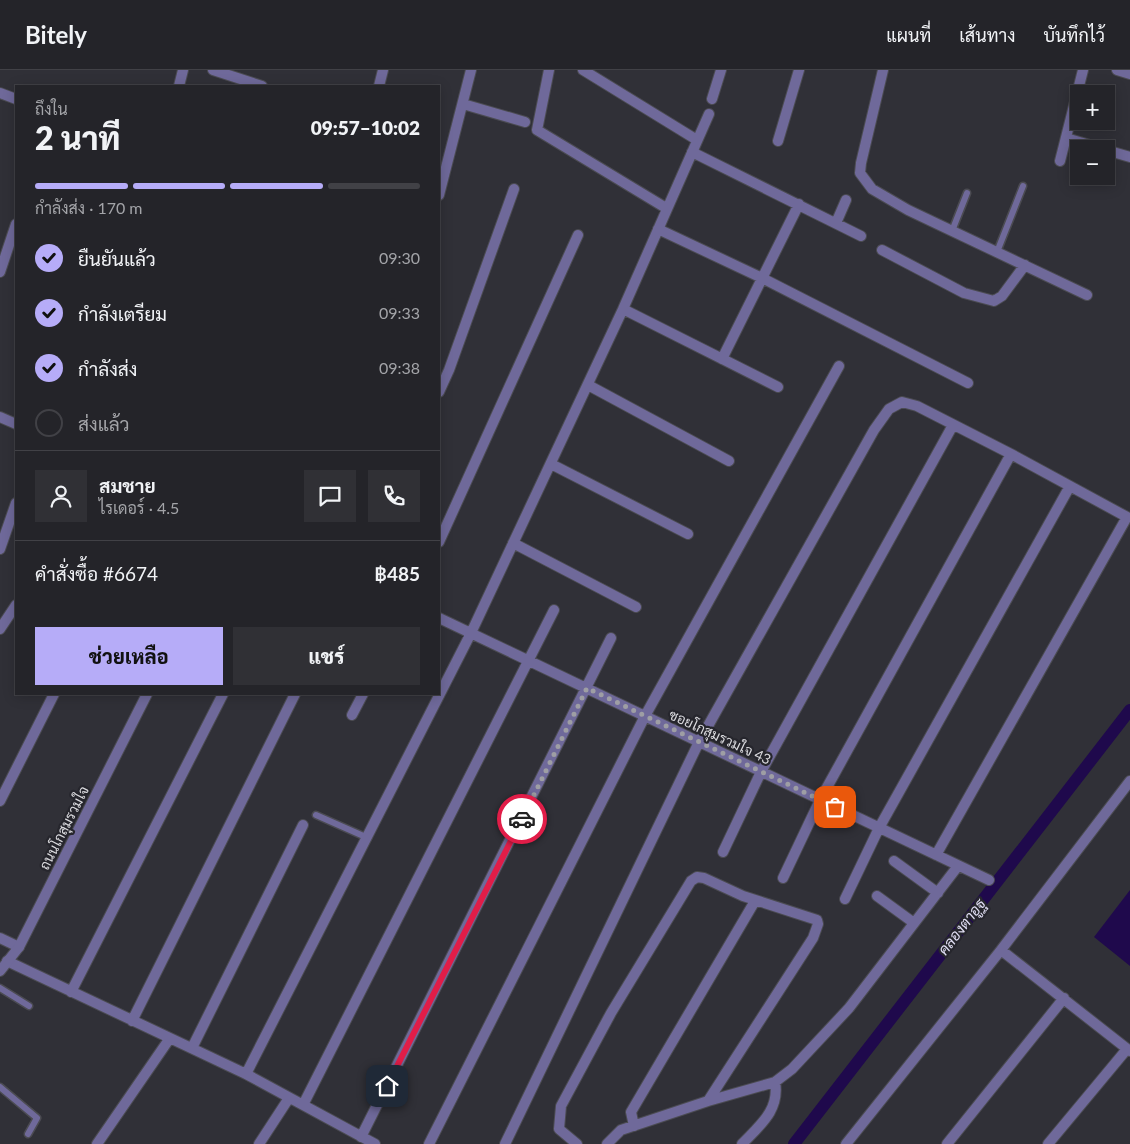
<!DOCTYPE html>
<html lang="th">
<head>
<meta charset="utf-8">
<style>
	body { margin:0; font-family:Lato,Sarabun,sans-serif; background:#303035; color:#f1f3f6; height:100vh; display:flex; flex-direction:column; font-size:19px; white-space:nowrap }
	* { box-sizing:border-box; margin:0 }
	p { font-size:16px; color:#a3a4a8 }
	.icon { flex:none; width:28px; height:28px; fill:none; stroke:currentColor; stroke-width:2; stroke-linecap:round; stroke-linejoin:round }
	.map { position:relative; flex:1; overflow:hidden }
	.details { position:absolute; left:15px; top:15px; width:425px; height:610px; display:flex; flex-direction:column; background:#242429; border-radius:0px; box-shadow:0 2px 12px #0003,0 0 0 1px #414146 }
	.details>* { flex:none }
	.tools { position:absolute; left:1070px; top:15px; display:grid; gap:10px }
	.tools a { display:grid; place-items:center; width:45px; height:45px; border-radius:0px; background:#242429; box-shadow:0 2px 12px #0003,0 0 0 1px #414146; font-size:25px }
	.pin { position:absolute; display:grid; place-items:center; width:42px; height:42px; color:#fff; margin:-21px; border-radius:10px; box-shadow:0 2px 8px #0006 }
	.courier { position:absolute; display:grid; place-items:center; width:50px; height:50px; margin:-25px; border:4px solid #e11d48; border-radius:50%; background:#fff; color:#222; box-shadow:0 1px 6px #0007 }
	.summary em { font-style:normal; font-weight:800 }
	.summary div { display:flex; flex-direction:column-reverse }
	.summary { display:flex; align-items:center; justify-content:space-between; height:85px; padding:0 20px }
	h1 { font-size:32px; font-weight:800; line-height:38px }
	.bar { display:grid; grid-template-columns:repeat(4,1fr); gap:8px 5px; align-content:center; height:60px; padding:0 20px }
	.bar i { height:6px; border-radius:4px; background:#414146 }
	.bar .active { background:#b6acf8 }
	.bar p { grid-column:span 4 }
	.line { display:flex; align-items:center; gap:12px; padding:0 20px; border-top:1px solid #414146 }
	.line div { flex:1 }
	.round { display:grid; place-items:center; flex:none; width:52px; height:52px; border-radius:0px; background:#303035 }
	ol { padding:0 20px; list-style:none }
	li { display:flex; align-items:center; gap:15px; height:55px }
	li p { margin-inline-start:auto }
	li .icon { padding:5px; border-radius:50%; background:#b6acf8; color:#111; stroke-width:4 }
	li:last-child { color:#a3a4a8 }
	li i { width:28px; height:28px; border:2px solid #414146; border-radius:50% }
	.primary-button { display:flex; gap:10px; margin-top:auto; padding:10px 20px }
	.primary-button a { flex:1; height:58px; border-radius:0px; background:#b6acf8; color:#111; font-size:20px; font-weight:800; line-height:58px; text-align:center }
	.primary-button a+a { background:#303035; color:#f1f3f6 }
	header { display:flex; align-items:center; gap:30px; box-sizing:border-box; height:70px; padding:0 25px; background:#242429; border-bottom:1px solid #414146 }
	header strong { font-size:24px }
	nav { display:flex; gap:28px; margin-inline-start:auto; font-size:18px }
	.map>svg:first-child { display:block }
	.water { fill:#1f094c }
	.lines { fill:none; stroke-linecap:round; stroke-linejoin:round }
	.canal { stroke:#1f094c; stroke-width:12 }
	.service-casing { stroke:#4b4b52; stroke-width:9 }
	.minor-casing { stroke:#4b4b52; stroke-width:12 }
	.tertiary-casing { stroke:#4b4b52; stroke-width:12 }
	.service { stroke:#6f699a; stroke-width:6 }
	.minor { stroke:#6f699a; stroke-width:10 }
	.tertiary { stroke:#6f699a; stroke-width:10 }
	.done { stroke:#9e9ea4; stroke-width:5; stroke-dasharray:0 9 }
	.route { stroke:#e11d48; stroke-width:6 }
	.labels { text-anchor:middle; stroke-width:4.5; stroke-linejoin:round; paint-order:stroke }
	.street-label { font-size:14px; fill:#dadade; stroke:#26262d }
	.water-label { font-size:15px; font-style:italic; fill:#e2e0f5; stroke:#26262d }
</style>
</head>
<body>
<header>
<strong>Bitely</strong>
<nav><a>แผนที่</a><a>เส้นทาง</a><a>บันทึกไว้</a></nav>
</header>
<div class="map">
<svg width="1130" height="1074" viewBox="0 0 1130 1074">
	<rect width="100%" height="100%" fill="#303037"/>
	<path class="water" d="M1130,820v76l-36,-29z"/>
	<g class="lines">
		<path class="canal" d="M794,1074l336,-434"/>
		<defs>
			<path id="service" d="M952,161l15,-38
				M997,182l26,-66
				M316,745l52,23
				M0,918l29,18
				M0,1017l37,31 -9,16"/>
			<path id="minor" d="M213,0l49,16
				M549,0l-12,60 129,78
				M583,0l114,70
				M883,0l-22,93 -1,10 12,16 36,21 179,85
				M1117,0l13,4
				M179,16l4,-16
				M0,23l16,6
				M712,29l9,-29
				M463,34l62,18
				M1066,68l37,11
				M778,71l21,-71
				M1106,80l24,7
				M692,82l169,84
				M1060,91l23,-91
				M439,125l32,-125
				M836,153l10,-23
				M658,159l104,49 206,105
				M882,180l82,43 30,8 8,-5 23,-31
				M0,202l16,-48
				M623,239l155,78
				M722,289l77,-155
				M588,315l141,76
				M439,322l10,-22 65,-181
				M0,347l16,7
				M551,394l137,70
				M439,472l139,-307
				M513,473l123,64
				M0,479l16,-46
				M439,548l550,262
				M0,559l16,-24
				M352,645l11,-21
				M0,731l54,-107
				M723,782l38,-80 192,-347
				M894,791l44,32
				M783,808l37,-78 191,-346
				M877,826l37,27
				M845,829l34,-71 191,-342
				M0,868l19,9
				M1001,880l129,101
				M7,891l239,113 129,70
				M71,922l152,-298
				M132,951l163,-327
				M192,978l111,-223
				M246,1004l225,-441 152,-324 86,-195
				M708,1031l67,-19 17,-13 57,-61 109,-142
				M304,1033l250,-493
				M634,1056l-3,-14 124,-211
				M361,1067l250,-499
				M97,1074l73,-106
				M259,1074l30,-46
				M429,1074l216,-428 194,-350
				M505,1074l194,-402 175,-312 15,-21 13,-7 15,4 94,48 116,63 -191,338
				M577,1074l-18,-15 2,-23 50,-93 80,-132 6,-4 7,1 39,18 74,24 1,4 -5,14 -105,163 -87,29 -14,14
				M742,1074c18,-19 38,-34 33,-62
				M846,1074l155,-194 129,-169
				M947,1074l117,-146
				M1048,1074l79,-95"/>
			<path id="tertiary" d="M379,16l4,-16
				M0,901l19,-24 128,-253"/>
		</defs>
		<use href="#service" class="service-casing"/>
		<use href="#minor" class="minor-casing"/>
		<use href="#tertiary" class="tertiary-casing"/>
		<use href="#service" class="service"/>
		<use href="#minor" class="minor"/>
		<use href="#tertiary" class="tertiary"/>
	</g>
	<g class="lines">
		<path class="done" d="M522,749l65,-131 248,119"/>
		<path class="route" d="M387,1016l135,-267"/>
	</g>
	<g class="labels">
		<g class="street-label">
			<text transform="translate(720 667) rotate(25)" y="5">ซอยโกสุมรวมใจ 43</text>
			<text transform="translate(64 758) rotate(-63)" y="5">ถนนโกสุมรวมใจ</text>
		</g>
		<g class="water-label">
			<text transform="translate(962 857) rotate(-52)" y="5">คลองตาอูฐ</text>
		</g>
	</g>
</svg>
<div class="tools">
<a>+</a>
<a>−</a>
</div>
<div class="pin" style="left:835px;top:737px;background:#ea580c"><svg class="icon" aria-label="bag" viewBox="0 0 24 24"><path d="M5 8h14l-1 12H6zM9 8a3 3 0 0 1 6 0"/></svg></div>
<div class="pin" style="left:387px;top:1016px;background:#1f2937"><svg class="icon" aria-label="home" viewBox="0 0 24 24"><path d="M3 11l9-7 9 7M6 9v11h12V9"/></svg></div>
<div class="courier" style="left:522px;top:749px"><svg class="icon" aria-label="car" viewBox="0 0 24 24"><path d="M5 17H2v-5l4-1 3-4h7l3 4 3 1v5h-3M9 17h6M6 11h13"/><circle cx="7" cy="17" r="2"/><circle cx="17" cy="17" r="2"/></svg></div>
<section class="details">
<div class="summary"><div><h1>2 นาที</h1><p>ถึงใน</p></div><em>09:57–10:02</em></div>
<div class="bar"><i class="active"></i><i class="active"></i><i class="active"></i><i></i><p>กำลังส่ง · 170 m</p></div>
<ol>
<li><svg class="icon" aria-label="check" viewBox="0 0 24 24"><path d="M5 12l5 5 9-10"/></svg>ยืนยันแล้ว<p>09:30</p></li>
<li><svg class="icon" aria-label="check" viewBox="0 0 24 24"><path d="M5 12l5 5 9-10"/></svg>กำลังเตรียม<p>09:33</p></li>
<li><svg class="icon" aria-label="check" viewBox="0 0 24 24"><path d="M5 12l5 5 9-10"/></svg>กำลังส่ง<p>09:38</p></li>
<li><i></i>ส่งแล้ว</li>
</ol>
<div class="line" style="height:90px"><a class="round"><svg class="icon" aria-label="person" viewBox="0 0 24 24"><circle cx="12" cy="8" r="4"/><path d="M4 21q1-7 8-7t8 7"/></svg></a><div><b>สมชาย</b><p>ไรเดอร์ · 4.5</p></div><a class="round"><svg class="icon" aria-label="chat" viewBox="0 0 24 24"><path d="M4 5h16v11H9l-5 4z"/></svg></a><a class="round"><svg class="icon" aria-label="phone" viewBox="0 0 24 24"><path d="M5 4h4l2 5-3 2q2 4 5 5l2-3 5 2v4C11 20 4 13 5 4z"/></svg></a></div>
<div class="line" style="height:65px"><div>คำสั่งซื้อ #6674</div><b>฿485</b></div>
<div class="primary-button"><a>ช่วยเหลือ</a><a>แชร์</a></div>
</section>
</div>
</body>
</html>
